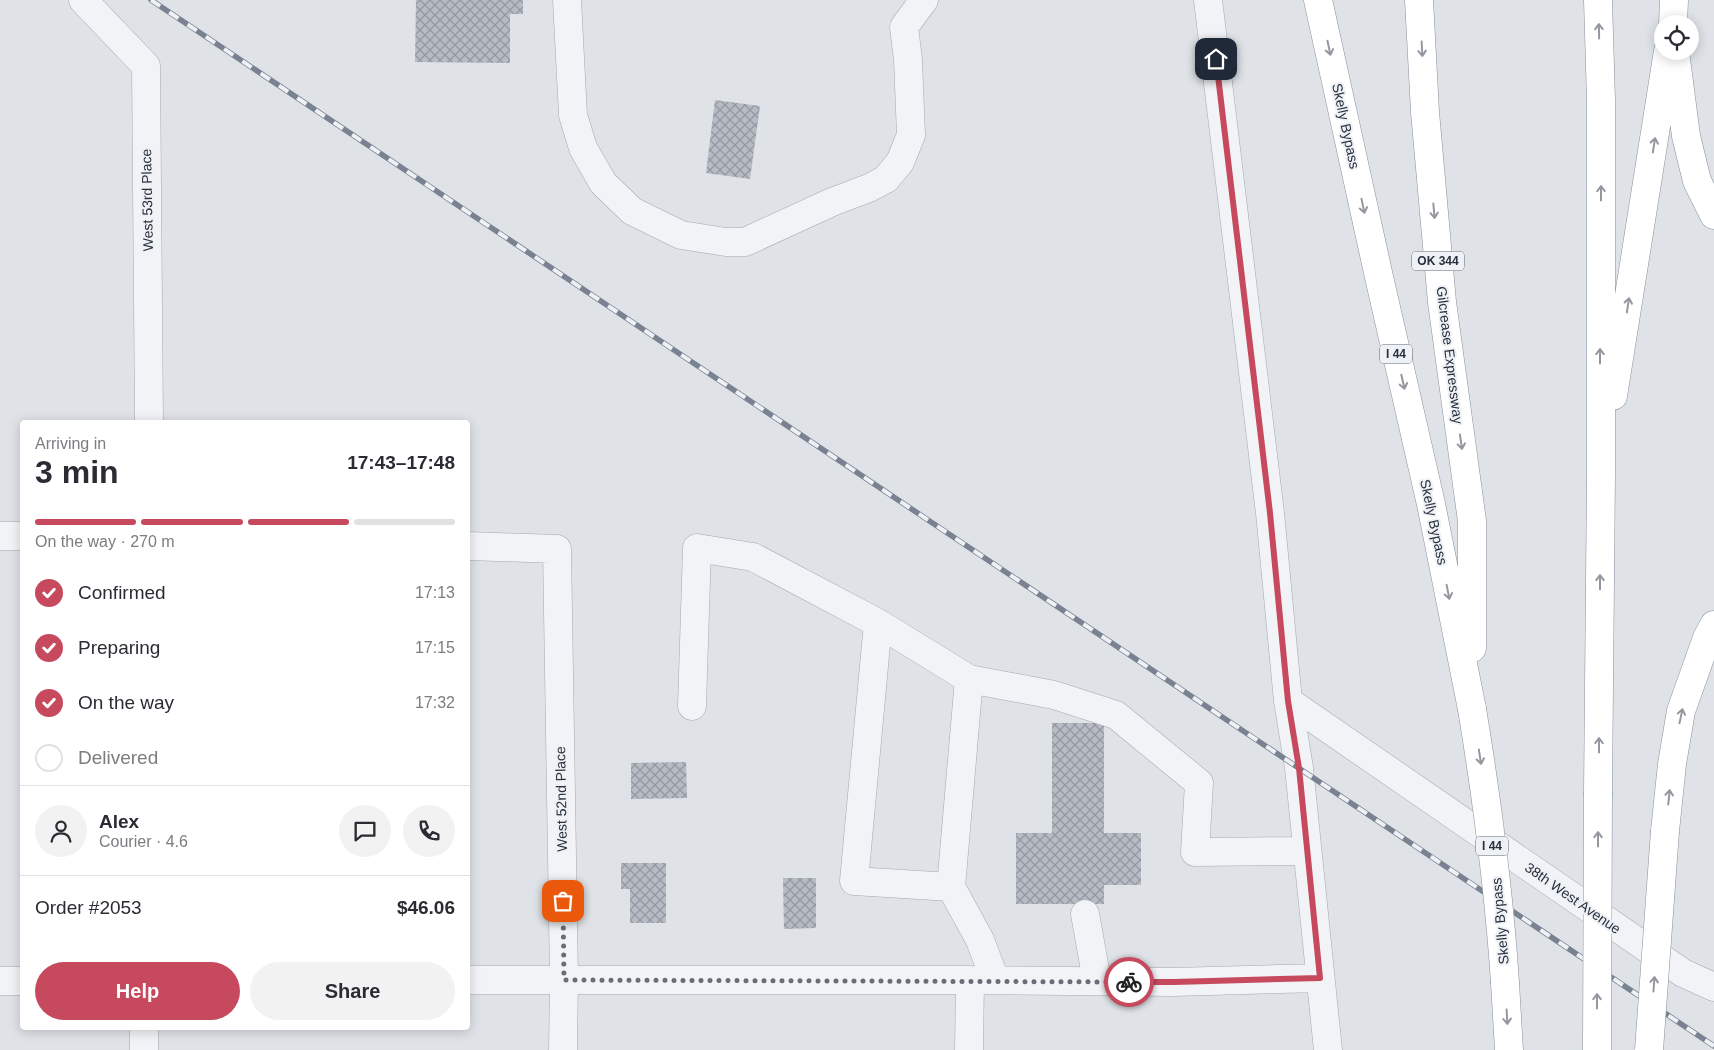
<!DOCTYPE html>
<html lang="en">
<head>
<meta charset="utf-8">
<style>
	body { margin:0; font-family:Helvetica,sans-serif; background:#f2f2f3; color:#2b2b33; height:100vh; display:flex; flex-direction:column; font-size:19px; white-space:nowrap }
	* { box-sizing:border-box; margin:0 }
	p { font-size:16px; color:#7c7c81 }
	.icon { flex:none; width:28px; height:28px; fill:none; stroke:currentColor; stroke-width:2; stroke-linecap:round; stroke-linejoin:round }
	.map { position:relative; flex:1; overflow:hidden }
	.side { position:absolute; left:20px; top:420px; width:450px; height:610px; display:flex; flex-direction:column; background:#fff; border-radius:5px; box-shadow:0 2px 12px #0003 }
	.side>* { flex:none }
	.buttons { position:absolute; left:1654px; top:15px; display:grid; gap:10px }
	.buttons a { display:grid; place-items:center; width:45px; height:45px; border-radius:50%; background:#fff; box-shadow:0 2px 12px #0003; font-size:25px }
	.pin { position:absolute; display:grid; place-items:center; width:42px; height:42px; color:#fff; margin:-21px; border-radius:10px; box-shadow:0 2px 8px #0006 }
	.courier { position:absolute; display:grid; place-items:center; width:50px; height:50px; margin:-25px; border:4px solid #c7495e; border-radius:50%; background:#fff; color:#222; box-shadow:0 1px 6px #0007 }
	.summary em { font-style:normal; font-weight:700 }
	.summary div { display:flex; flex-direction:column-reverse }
	.summary { display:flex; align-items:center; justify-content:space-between; height:85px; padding:0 15px }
	h1 { font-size:32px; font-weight:700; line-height:38px }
	.bar { display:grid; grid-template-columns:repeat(4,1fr); gap:8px 5px; align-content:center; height:60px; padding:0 15px }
	.bar i { height:6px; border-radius:4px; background:#e1e1e2 }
	.bar .selected { background:#c7495e }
	.bar p { grid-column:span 4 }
	.line { display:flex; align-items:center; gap:12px; padding:0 15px; border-top:1px solid #e1e1e2 }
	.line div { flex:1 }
	.round { display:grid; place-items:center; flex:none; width:52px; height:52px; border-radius:26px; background:#f2f2f3 }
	ol { padding:0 15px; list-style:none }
	li { display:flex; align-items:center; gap:15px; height:55px }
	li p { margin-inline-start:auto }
	li .icon { padding:5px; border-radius:50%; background:#c7495e; color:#fff; stroke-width:4 }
	li:last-child { color:#7c7c81 }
	li i { width:28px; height:28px; border:2px solid #e1e1e2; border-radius:50% }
	.primary-button { display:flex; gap:10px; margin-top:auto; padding:10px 15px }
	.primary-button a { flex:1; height:58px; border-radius:30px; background:#c7495e; color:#fff; font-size:20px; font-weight:700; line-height:58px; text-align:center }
	.primary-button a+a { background:#f2f2f3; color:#2b2b33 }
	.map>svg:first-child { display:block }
	.building { fill:url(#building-cross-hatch) }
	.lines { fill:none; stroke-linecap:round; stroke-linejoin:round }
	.minor-casing { stroke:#a4a9b1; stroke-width:29 }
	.highway-casing { stroke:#87909d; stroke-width:29 }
	.minor { stroke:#f1f3f6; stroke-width:28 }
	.highway { stroke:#fff; stroke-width:28 }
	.rail-casing { stroke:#798290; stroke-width:5.5 }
	.rail { stroke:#eef1f5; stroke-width:4; stroke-dasharray:11; stroke-linecap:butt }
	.highway-bridge-casing { stroke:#87909d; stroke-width:29; stroke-linecap:butt }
	.highway-bridge { stroke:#fff; stroke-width:28 }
	.oneway { stroke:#94989e }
	.done { stroke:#686e78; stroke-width:5; stroke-dasharray:0 9 }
	.route { stroke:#c7495e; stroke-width:6 }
	.labels { text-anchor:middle; stroke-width:4; stroke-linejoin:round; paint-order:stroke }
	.shield { fill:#eef1f5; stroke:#636a74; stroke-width:1 }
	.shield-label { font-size:12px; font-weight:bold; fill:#28303d }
	.street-label { font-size:14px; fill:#28303d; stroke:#eef1f5 }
</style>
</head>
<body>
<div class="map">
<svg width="1714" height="1050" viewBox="0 0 1714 1050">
	<defs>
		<pattern id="building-cross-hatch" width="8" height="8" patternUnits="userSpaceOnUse" patternTransform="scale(1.25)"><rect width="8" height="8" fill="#b6bbc4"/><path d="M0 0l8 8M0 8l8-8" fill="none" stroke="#9498a0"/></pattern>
	</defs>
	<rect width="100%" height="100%" fill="#dfe2e7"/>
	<path class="building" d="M416,0h107v14h-13v49l-95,-1z
		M715,100l45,6 -10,73 -44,-6z
		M1052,723h52v110h37v52h-37v19h-88v-71h36z
		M686,762l1,36 -56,1v-36z
		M621,863h45v60h-36v-34h-9z
		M783,878h33v50l-32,1z"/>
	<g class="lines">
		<defs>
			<path id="minor" d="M83,0l63,66 3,356
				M567,0l6,115 10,33 20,35 29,28 49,24 45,7h19l87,-40 37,-14 17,-9 14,-17 11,-27 -3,-75 -4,-33 20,-27
				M1208,0l62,513 18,188 11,67 29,282
				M0,536h22
				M468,546l89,3 7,430 -1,71
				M878,623l-24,258 97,6 18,-208
				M1288,701l395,272 31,14
				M692,706l5,-158 56,9 125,66 91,56 85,16 62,20 83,68 -4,69 112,-1
				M951,887l29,53 15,40
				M1085,914l12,67
				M468,980h502l203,2 147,-4
				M0,981h22
				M144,1028v22
				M969,1050l1,-70"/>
			<path id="highway" d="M1318,0l61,277 52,227 41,205
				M1419,0l6,112 17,190 30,219v127
				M1598,0l3,101v373l-3,319
				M1673,24l1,-24
				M1676,59l10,77 11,45 17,34
				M1613,396l55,-345
				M1665,831l7,-67 9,-53 26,-73 7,-13
				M1505,983l4,67"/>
		</defs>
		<use href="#minor" class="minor-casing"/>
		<use href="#highway" class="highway-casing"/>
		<use href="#minor" class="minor"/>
		<use href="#highway" class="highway"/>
		<defs>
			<path id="rail" d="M151,0l1563,1046"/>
		</defs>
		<use href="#rail" class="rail-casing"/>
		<use href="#rail" class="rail"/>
		<defs>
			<path id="highway-bridge" d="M1472,709c15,91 27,182 33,274
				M1597,1050l1,-257
				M1649,1050l16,-219"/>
		</defs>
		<use href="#highway-bridge" class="highway-bridge-casing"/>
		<use href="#highway-bridge" class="highway-bridge"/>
	</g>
	<defs><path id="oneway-shaft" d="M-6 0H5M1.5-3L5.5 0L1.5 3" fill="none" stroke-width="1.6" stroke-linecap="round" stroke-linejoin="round" transform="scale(1.25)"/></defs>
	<g class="oneway">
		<use href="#oneway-shaft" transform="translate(1599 31) rotate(-91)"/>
		<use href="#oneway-shaft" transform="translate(1329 48) rotate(78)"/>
		<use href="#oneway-shaft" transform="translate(1422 49) rotate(87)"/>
		<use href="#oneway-shaft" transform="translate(1654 145) rotate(-81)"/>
		<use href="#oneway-shaft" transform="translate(1601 193) rotate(-90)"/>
		<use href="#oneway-shaft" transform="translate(1363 206) rotate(78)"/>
		<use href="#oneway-shaft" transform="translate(1434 211) rotate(85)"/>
		<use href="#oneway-shaft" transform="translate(1628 305) rotate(-81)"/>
		<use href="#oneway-shaft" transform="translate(1600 356) rotate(-90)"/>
		<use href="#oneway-shaft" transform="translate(1403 382) rotate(77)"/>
		<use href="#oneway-shaft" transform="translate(1461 442) rotate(82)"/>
		<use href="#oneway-shaft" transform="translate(1600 582) rotate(-90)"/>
		<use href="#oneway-shaft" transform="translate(1448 592) rotate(79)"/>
		<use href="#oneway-shaft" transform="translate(1681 716) rotate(-78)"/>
		<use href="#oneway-shaft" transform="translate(1599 745) rotate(-90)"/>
		<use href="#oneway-shaft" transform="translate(1480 757) rotate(81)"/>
		<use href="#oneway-shaft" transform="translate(1669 797) rotate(-84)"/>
		<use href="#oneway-shaft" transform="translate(1598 839) rotate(-90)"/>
		<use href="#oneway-shaft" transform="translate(1654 984) rotate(-86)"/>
		<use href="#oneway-shaft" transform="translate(1597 1001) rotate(-90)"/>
		<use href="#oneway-shaft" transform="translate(1507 1017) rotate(87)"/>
	</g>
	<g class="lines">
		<path class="done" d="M563,901l1,79 565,2"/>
		<path class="route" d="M1129,982h45l146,-4 -21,-210 -11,-67 -18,-188 -54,-454"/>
	</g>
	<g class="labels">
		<g class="shield">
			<rect x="1412" y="251.5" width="52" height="19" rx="4"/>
			<rect x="1380" y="344.5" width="32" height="19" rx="4"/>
			<rect x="1476" y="836.5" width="32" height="19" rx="4"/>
		</g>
		<g class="shield-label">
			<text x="1438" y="265">OK 344</text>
			<text x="1396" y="358">I 44</text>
			<text x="1492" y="850">I 44</text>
		</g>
		<g class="street-label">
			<text transform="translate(1346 126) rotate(78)" y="5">Skelly Bypass</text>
			<text transform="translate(147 200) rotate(-91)" y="5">West 53rd Place</text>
			<text transform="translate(1450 355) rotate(83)" y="5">Gilcrease Expressway</text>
			<text transform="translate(1434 522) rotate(78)" y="5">Skelly Bypass</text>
			<text transform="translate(561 799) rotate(-91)" y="5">West 52nd Place</text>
			<text transform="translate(1573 898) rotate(35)" y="5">38th West Avenue</text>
			<text transform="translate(1500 921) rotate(-95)" y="5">Skelly Bypass</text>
		</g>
	</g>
</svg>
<div class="buttons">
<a><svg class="icon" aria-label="locate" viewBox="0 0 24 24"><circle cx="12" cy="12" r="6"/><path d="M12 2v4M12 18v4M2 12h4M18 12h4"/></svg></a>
</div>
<div class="pin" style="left:563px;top:901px;background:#ea580c"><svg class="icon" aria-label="bag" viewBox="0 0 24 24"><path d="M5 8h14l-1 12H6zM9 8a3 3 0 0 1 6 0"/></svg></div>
<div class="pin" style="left:1216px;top:59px;background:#1f2937"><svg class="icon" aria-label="home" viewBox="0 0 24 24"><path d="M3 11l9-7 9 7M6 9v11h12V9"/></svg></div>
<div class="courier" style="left:1129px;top:982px"><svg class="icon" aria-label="bike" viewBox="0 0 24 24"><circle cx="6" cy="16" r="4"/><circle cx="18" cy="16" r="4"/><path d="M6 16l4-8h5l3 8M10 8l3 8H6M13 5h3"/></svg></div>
<section class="side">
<div class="summary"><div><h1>3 min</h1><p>Arriving in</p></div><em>17:43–17:48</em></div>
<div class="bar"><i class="selected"></i><i class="selected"></i><i class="selected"></i><i></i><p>On the way · 270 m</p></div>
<ol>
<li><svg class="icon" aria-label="check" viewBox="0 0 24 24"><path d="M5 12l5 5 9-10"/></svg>Confirmed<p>17:13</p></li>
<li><svg class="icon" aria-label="check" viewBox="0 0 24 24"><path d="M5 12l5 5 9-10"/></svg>Preparing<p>17:15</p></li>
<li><svg class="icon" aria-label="check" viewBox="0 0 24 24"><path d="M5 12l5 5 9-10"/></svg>On the way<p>17:32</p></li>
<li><i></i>Delivered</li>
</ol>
<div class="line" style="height:90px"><a class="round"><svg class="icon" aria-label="person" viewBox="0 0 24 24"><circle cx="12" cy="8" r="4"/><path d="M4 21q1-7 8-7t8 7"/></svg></a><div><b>Alex</b><p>Courier · 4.6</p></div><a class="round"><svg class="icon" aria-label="chat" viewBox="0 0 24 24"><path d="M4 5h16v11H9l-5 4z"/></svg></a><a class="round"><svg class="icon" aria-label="phone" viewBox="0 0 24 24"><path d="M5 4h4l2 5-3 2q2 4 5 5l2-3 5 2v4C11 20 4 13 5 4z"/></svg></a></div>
<div class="line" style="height:65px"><div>Order #2053</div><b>$46.06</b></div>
<div class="primary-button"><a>Help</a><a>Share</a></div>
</section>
</div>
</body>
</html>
